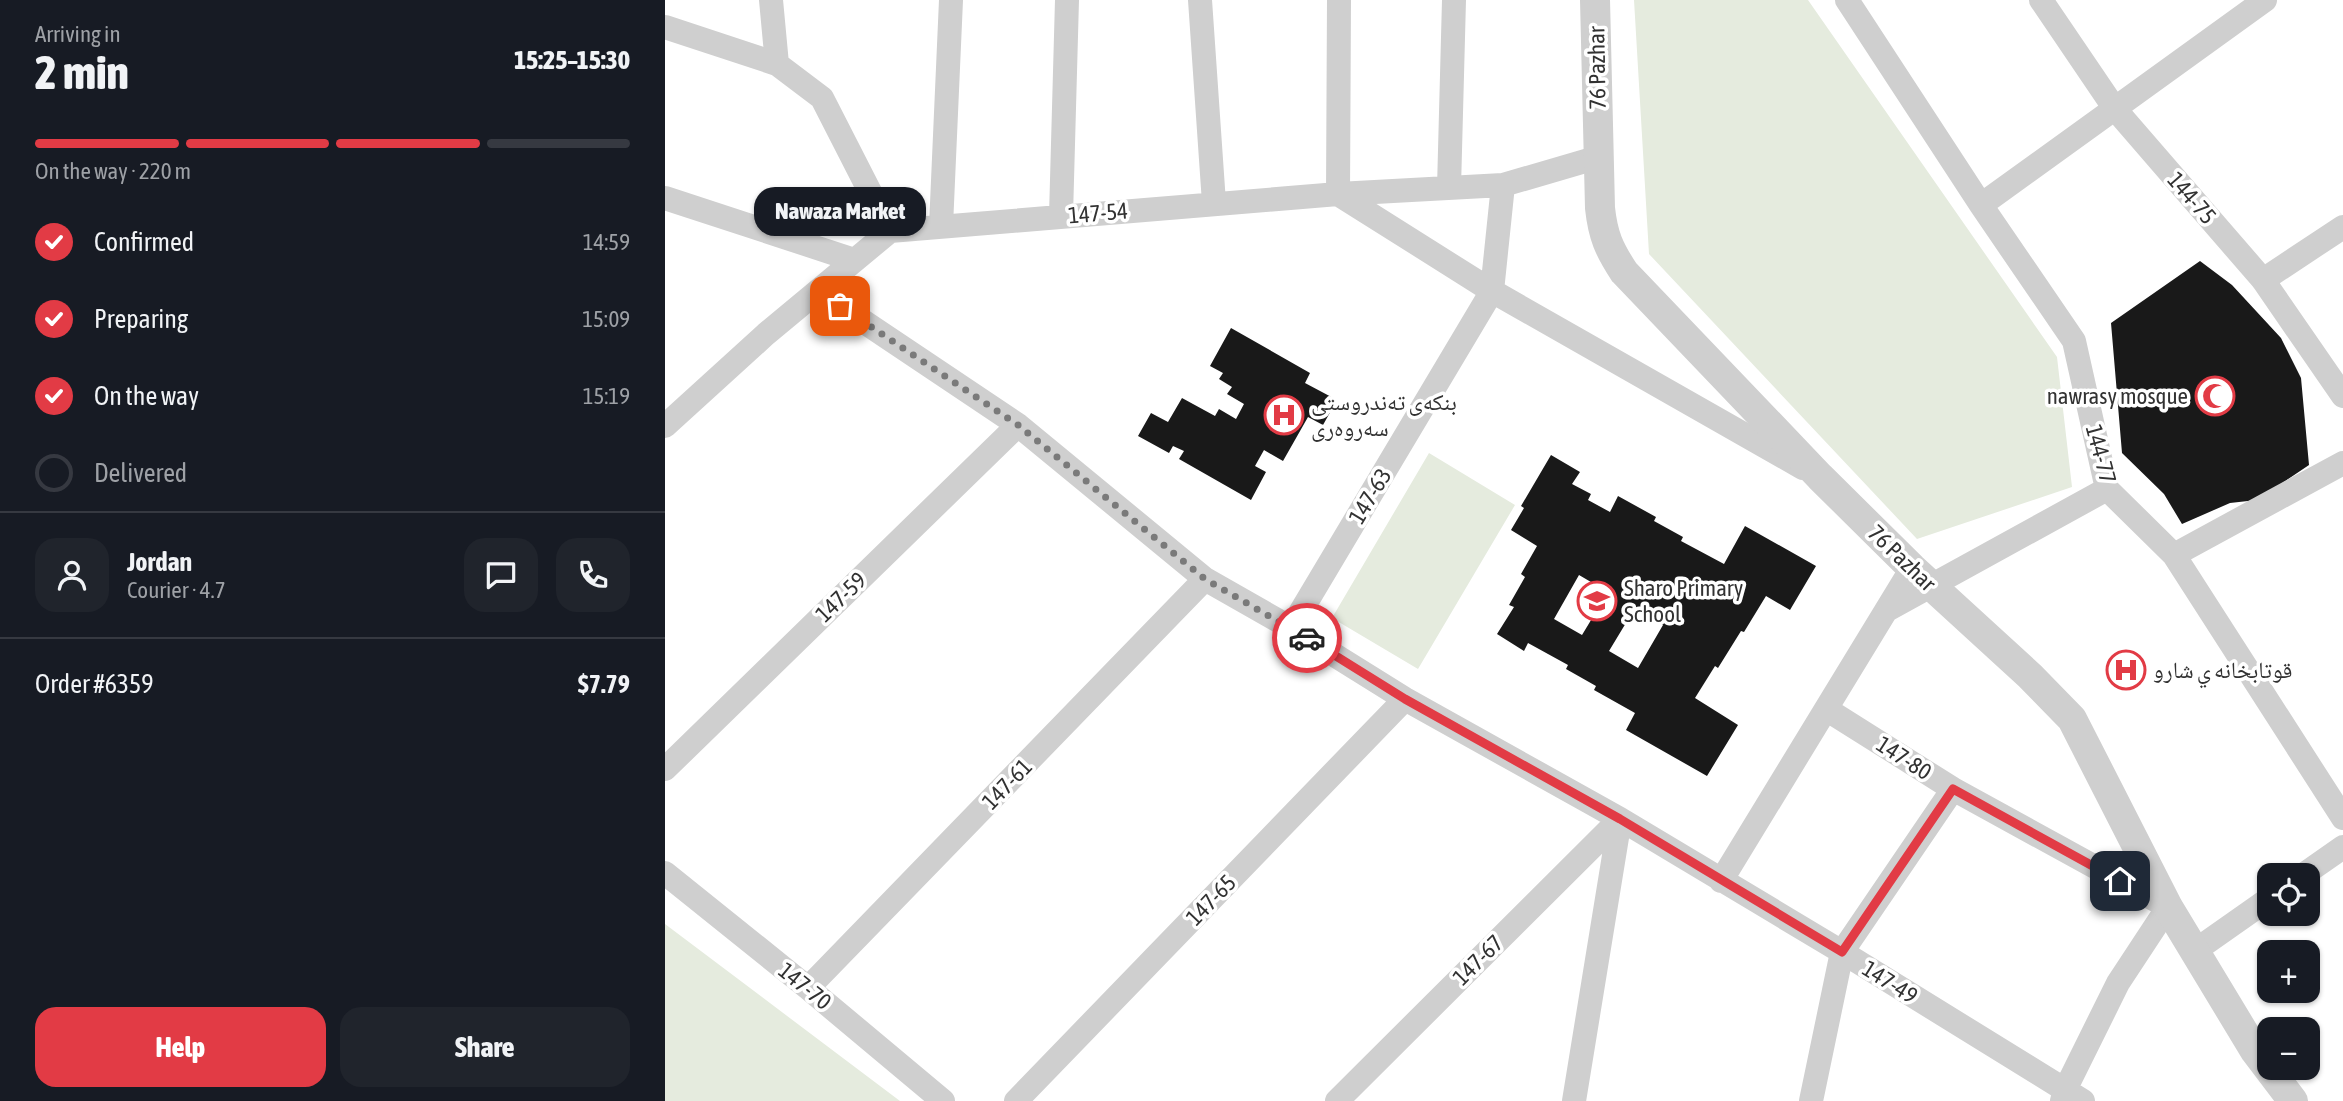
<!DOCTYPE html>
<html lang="en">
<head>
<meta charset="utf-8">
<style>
	body { margin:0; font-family:"Asap Condensed","Noto Naskh Arabic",sans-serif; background:#20242c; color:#f1f3f6; height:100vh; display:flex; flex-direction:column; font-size:26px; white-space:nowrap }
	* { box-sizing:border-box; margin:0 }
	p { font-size:23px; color:#9ea1a6 }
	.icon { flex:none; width:38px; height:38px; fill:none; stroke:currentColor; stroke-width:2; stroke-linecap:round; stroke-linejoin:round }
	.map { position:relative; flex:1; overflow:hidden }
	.drawer { display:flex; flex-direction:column; background:#171b24; width:665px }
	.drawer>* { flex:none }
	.controls { position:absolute; left:1592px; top:863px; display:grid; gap:14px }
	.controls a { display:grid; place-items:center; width:63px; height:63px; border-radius:14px; background:#171b24; box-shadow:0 2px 5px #0004; font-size:35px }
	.pin { position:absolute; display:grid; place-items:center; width:60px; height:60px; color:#fff; margin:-30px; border-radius:14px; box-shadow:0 4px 10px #0006 }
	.courier { position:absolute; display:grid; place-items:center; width:70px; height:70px; margin:-35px; border:5px solid #e23b45; border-radius:50%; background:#fff; color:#222; box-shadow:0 2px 9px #0007 }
	.bubble { position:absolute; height:49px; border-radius:21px; background:#171b24; box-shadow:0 2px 5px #0004; font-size:23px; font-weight:800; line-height:49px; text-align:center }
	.head em { font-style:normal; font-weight:800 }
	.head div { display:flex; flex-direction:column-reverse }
	.head { display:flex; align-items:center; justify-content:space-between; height:119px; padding:0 35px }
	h1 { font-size:46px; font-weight:800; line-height:52px }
	.bar { display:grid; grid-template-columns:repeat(4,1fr); gap:10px 7px; align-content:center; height:84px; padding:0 35px }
	.bar i { height:9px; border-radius:5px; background:#363941 }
	.bar .selected { background:#e23b45 }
	.bar p { grid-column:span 4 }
	.line { display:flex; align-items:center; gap:18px; padding:0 35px; border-top:2px solid #363941 }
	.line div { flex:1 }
	.round { display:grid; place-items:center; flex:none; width:74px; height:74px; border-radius:21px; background:#20242c }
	ol { padding:0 35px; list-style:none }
	li { display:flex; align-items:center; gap:21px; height:77px }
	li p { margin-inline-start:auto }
	li .icon { padding:7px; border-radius:50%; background:#e23b45; color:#fff; stroke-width:4 }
	li:last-child { color:#9ea1a6 }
	li i { width:38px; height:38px; border:4px solid #363941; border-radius:50% }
	.action { display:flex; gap:14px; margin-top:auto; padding:14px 35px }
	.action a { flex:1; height:80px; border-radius:21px; background:#e23b45; color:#fff; font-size:28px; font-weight:800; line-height:80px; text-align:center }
	.action a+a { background:#20242c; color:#f1f3f6 }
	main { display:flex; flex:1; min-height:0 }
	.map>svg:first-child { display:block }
	.green { fill:#e5ebde }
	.building { fill:#191919; fill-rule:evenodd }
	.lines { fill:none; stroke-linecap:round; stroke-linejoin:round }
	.minor { stroke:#cfcfcf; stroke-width:24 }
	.tertiary { stroke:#cfcfcf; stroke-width:30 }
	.done { stroke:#7a7a7a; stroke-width:7; stroke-dasharray:0 12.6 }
	.route { stroke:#e23b45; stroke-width:9 }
	.labels { text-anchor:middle; stroke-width:7; stroke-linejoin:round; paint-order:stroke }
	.street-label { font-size:23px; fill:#323232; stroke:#fff }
	.poi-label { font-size:23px; fill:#323232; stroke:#fff; text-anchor:start }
</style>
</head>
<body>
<main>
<section class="drawer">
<div class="head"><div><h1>2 min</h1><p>Arriving in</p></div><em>15:25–15:30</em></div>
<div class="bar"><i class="selected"></i><i class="selected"></i><i class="selected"></i><i></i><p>On the way · 220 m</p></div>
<ol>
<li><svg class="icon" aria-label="check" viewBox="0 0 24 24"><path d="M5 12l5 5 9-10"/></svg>Confirmed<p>14:59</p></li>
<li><svg class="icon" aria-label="check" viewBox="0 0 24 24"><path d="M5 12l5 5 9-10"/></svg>Preparing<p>15:09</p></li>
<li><svg class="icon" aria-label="check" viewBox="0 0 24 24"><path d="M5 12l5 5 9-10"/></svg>On the way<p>15:19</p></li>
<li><i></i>Delivered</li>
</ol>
<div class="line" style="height:126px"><a class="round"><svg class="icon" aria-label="person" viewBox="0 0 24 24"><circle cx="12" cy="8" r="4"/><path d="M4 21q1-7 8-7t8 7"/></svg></a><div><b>Jordan</b><p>Courier · 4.7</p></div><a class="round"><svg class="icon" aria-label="chat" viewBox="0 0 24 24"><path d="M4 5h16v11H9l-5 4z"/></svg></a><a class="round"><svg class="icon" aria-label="phone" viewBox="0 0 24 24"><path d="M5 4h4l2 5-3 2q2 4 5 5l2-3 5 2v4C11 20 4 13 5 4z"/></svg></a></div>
<div class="line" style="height:91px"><div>Order #6359</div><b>$7.79</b></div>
<div class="action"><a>Help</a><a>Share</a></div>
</section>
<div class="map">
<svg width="1678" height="1101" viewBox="0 0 1678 1101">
	<rect width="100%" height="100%" fill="#fff"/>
	<path class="green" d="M969,0h174l249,357 15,130 -155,52 -268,-285z
		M764,453l86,52 -97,164 -86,-51z
		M0,924l235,177h-235z"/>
	<path class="building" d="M1535,261l32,24 49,53 20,40 8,87 -52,35 -27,3 -48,21 -18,-30 -42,-41 -11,-130z
		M566,328l79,45 -5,10 32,17 -14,25 -15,-8 -25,44 -19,-11 -9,16 11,6 -15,28 -72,-41 5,-8 -11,-5 -4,7 -31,-17 13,-23 17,9 14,-24 33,18 4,-7 17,10 8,-15 -17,-10 5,-7 -13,-8 4,-6 -13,-7z
		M886,455l29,17 -8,12 19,10 -3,6 22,12 8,-16 38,21 -2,4 29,16 -2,4 43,23 21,-38 71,40 -26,44 -24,-14 -22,36 -3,-1 -23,37 -3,-2 -20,32 43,27 -31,51 -81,-46 9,-17 -41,-23 2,-4 -30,-17 2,-4 -40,-22 -4,8 -27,-17 17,-27 -5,-2 16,-28 -4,-3 16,-28 -26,-16 13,-22 -3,-2zM914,575l29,17 -26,43 -28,-16zM970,608l28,17 -25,43 -29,-17z"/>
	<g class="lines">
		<path class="minor" d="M106,0l6,64
			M535,0l14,203
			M674,0l-1,194 154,97 311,177
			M1182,0l134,205 93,136 33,148 67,66 169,263
			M1376,0l74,109 148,171 80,116
			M0,27l112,37 45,34 68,133
			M784,188l5,-188
			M0,198l189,62
			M1316,205l284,-205
			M396,216l6,-216
			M276,226l10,-226
			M1598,280l80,-53
			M153,291l200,134 187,154 86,49 114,71 215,120 222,133 241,149
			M0,426l101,-92 124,-103 448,-37 165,-9 96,-28
			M1509,555l169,-92
			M1222,610l220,-121
			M626,628l201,-337 11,-106
			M1161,709l127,80 215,118 -50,76 -53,107 -3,11
			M0,769l353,-344
			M0,873l143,115 135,113
			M1638,875l40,-28
			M1056,881l191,-313
			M1531,950l74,-52
			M143,988l397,-409
			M351,1101l389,-402
			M672,1101l283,-282
			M909,1101l46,-282
			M1146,1101l31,-149 111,-163"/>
		<path class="tertiary" d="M930,0l5,208c3,28 9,41 24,64l196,205 92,91 118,108 42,43 96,188 87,144 38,50"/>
	</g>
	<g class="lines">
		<path class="done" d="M175,306l178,119 187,154 102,59"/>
		<path class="route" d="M642,638l98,61 215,120 222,133 111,-163 167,92"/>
	</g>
	<defs>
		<symbol id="mosque-ring" viewBox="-11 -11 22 22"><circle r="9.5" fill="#fff" stroke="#e23b45" stroke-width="1.5"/><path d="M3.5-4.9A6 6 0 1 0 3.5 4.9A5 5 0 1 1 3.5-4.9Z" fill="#e23b45"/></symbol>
		<symbol id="hospital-ring" viewBox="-11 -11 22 22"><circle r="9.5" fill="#fff" stroke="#e23b45" stroke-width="1.5"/><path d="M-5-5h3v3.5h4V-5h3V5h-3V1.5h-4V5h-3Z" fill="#e23b45"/></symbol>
		<symbol id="school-ring" viewBox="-11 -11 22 22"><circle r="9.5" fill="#fff" stroke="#e23b45" stroke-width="1.5"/><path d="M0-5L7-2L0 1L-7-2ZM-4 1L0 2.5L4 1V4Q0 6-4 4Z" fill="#e23b45"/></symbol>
	</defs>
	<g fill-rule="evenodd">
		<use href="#mosque-ring" x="1528" y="374" width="44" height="44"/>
		<use href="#hospital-ring" x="597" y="393" width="44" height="44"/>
		<use href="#school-ring" x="910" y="579" width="44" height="44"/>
		<use href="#hospital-ring" x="1439" y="648" width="44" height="44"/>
	</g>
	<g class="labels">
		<g class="street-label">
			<text transform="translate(932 68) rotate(-91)" y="8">76 Pazhar</text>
			<text transform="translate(1527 198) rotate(49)" y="8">144-75</text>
			<text transform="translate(433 213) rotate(-5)" y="8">147-54</text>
			<text transform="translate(1436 454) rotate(75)" y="8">144-77</text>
			<text transform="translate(705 496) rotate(-59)" y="8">147-63</text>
			<text transform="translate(1237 558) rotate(44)" y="8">76 Pazhar</text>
			<text transform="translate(176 597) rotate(-44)" y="8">147-59</text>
			<text transform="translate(1239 758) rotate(33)" y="8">147-80</text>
			<text transform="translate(342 784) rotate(-46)" y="8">147-61</text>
			<text transform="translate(546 900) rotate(-46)" y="8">147-65</text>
			<text transform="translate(813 960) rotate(-45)" y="8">147-67</text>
			<text transform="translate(1225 982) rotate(32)" y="8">147-49</text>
			<text transform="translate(140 986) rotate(39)" y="8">147-70</text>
		</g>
		<g class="poi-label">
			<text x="1523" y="404" text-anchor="end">nawrasy mosque</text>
			<text x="646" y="410">بنکەی تەندروستی<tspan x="646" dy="26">سەروەری</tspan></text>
			<text x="959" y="596">Sharo Primary<tspan x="959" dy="26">School</tspan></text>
			<text x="1488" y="678">قوتابخانه ي شارو</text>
		</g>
	</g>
</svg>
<div class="controls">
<a><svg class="icon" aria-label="locate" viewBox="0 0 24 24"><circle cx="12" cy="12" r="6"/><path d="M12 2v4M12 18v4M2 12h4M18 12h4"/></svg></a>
<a>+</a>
<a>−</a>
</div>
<div class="pin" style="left:175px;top:306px;background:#ea580c"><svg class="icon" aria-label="bag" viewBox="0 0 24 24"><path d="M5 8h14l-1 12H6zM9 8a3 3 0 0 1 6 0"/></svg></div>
<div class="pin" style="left:1455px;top:881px;background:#1f2937"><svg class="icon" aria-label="home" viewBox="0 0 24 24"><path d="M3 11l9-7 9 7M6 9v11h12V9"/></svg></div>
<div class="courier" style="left:642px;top:638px"><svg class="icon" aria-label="car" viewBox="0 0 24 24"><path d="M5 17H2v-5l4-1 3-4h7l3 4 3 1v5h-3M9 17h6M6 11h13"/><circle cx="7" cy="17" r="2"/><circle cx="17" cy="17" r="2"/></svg></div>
<div class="bubble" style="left:89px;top:187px;width:172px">Nawaza Market</div>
</div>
</main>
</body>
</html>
